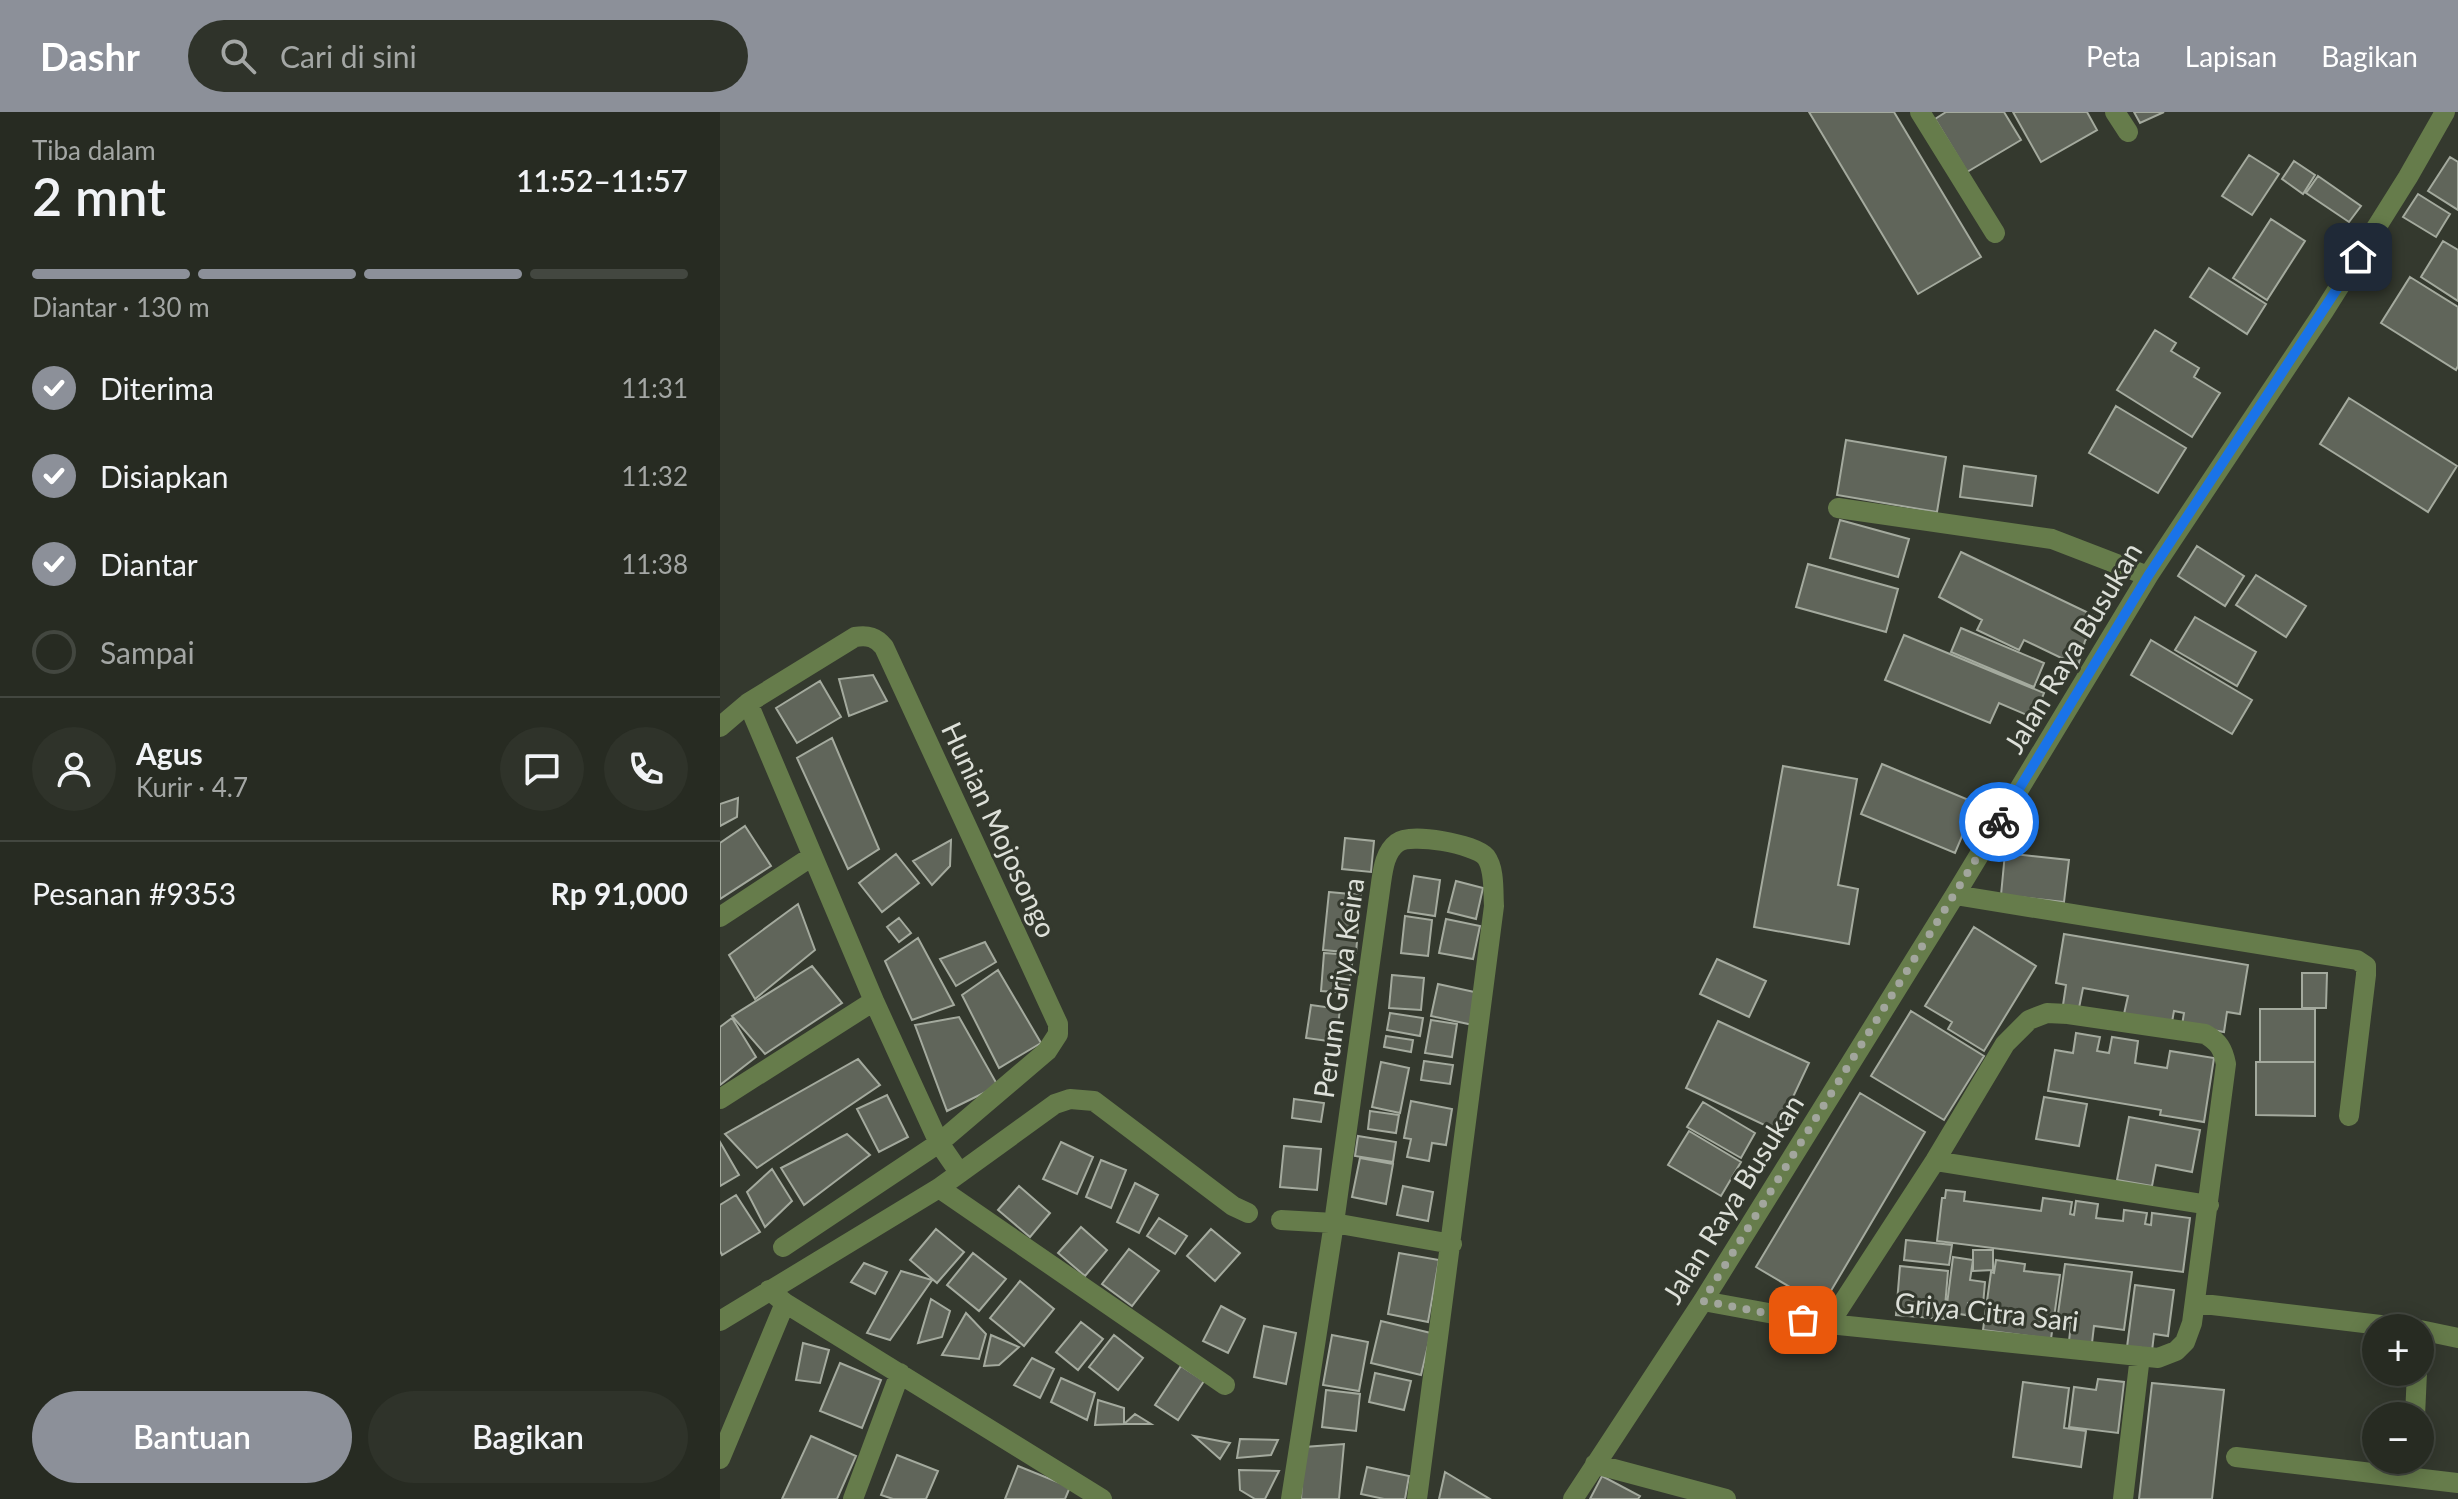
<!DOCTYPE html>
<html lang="id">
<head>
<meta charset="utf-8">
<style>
	body { margin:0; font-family:Lato,sans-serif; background:#2f332a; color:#f1f3f6; height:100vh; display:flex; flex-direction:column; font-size:30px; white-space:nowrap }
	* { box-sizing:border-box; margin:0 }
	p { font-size:26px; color:#a4a7a5 }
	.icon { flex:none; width:44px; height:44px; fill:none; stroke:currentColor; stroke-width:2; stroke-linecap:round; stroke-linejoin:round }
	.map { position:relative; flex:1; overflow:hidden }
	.panel { display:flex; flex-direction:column; background:#272b22; width:720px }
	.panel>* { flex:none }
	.fabs { position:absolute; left:1642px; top:1202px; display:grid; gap:16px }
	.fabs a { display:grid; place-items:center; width:72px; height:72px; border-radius:50%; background:#272b22; box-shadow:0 4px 20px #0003,0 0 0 2px #434740; font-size:40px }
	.pin { position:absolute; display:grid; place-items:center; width:68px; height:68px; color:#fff; margin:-34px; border-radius:16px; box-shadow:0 4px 12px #0006 }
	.courier { position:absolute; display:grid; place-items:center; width:80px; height:80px; margin:-40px; border:6px solid #1a73e8; border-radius:50%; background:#fff; color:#222; box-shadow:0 2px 10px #0007 }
	.headline em { font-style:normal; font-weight:600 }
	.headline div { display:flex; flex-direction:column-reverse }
	.headline { display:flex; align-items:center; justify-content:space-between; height:136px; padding:0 32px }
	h1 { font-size:52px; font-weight:600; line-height:60px }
	.bar { display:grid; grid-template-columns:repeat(4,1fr); gap:12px 8px; align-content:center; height:96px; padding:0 32px }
	.bar i { height:10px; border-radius:6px; background:#434740 }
	.bar .active { background:#8c9099 }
	.bar p { grid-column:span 4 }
	.line { display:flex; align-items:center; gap:20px; padding:0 32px; border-top:2px solid #434740 }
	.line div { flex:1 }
	.round { display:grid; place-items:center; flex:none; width:84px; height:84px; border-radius:42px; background:#2f332a }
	ol { padding:0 32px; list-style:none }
	li { display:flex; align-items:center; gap:24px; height:88px }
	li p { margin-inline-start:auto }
	li .icon { padding:8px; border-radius:50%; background:#8c9099; color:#fff; stroke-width:4 }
	li:last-child { color:#a4a7a5 }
	li i { width:44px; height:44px; border:4px solid #434740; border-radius:50% }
	.action { display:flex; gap:16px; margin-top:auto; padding:16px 32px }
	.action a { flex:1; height:92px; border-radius:48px; background:#8c9099; color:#fff; font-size:32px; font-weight:600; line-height:92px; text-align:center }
	.action a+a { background:#2f332a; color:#f1f3f6 }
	header { display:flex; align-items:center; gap:48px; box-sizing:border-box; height:112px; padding:0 40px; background:#8c9099; color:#fff }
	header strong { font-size:38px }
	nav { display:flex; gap:44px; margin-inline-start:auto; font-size:28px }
	.search { width:560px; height:72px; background:#2f332a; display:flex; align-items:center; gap:20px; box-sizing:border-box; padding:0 28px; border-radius:44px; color:#a4a7a5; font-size:30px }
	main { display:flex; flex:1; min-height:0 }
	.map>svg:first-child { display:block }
	.building { fill:#60655a; stroke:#a4aa9e; stroke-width:2 }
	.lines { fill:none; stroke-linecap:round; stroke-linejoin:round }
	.minor { stroke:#667c4b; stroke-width:20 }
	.done { stroke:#a2a69d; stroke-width:8; stroke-dasharray:0 14.4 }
	.route { stroke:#1a73e8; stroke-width:10 }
	.labels { text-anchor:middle; stroke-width:6; stroke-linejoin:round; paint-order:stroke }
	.street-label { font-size:28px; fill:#dde0d9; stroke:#34392e }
</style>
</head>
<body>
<header>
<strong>Dashr</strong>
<div class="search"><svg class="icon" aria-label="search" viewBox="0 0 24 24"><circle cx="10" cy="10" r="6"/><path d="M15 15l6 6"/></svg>Cari di sini</div>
<nav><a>Peta</a><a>Lapisan</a><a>Bagikan</a></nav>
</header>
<main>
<section class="panel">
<div class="headline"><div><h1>2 mnt</h1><p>Tiba dalam</p></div><em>11:52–11:57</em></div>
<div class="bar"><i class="active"></i><i class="active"></i><i class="active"></i><i></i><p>Diantar · 130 m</p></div>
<ol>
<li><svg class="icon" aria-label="check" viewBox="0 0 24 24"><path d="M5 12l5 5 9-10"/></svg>Diterima<p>11:31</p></li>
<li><svg class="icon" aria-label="check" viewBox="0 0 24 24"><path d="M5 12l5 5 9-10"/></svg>Disiapkan<p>11:32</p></li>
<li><svg class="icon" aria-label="check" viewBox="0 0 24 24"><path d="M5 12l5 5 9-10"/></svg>Diantar<p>11:38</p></li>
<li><i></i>Sampai</li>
</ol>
<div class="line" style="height:144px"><a class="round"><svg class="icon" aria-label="person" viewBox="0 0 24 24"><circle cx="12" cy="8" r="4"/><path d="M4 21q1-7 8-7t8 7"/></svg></a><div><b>Agus</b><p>Kurir · 4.7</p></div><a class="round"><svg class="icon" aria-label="chat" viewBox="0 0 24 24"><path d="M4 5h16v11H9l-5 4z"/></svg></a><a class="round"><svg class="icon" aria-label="phone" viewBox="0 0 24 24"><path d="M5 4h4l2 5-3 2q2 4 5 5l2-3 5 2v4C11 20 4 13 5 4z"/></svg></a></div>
<div class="line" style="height:104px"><div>Pesanan #9353</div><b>Rp 91,000</b></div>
<div class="action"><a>Bantuan</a><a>Bagikan</a></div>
</section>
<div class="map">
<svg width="1738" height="1387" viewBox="0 0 1738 1387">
	<rect width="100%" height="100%" fill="#34392e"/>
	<path class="building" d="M1089,0h85l87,145 -63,37z
		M1226,0h58l17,28 -54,32 -32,-53z
		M1293,0h74l10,18 -56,32z
		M1414,0h30l-24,11z
		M1529,43l30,19 -27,41 -30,-19z
		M1730,45l8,5v48l-30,-19z
		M1574,49l21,14 -12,19 -21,-15z
		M1598,64l43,30 -12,16 -43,-29z
		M1698,82l32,20 -14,23 -33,-20z
		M1551,107l34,22 -38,59 -34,-22z
		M1723,129l15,9v51l-37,-24z
		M1489,156l57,36 -19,30 -57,-37z
		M1690,165l48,30v59l-2,4 -75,-47z
		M1435,218l21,13 -5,8 28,17 -5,9 26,16 -28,44 -75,-47z
		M1629,286l108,68 -29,46 -108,-68z
		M1396,294l70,42 -28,45 -69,-40z
		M1126,328l100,17 -9,55 -100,-17z
		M1244,354l72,10 -4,30 -72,-9z
		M1120,408l69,19 -11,38 -68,-19z
		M1477,434l47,30 -19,30 -47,-30z
		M1241,440l140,67 -16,22 -7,25 -54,-26 -5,10 -42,-20 5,-10 -43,-23z
		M1088,452l90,25 -12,43 -90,-25z
		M1536,463l50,31 -20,31 -50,-32z
		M1475,505l61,35 -19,34 -62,-36z
		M1241,516l83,35 -10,24 -83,-35z
		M1184,523l140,58 -10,25 -35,-15 -9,20 -105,-43z
		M1431,528l101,60 -20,34 -101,-59z
		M153,563l14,26 -38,15 -10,-37z
		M100,569l21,36 -44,26 -21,-35z
		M112,626l47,111 -31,20 -51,-111z
		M1162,652l94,39 -21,50 -94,-39z
		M1063,654l74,13 -19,106 20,4 -9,55 -95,-17z
		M18,686l-1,19 -17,9v-22z
		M25,714l26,40 -51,33v-56z
		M625,726l29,3 -3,31 -29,-3z
		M231,728l-1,26 -18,19 -19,-24z
		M1285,741l64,7 -5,42 -63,-7z
		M176,742l23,29 -37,29 -23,-29z
		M694,764l26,4 -5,36 -27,-4z
		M736,769l27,7 -7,31 -28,-7z
		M609,780l32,3 -5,58 -33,-3z
		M78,792l17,46 -60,49 -26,-44z
		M685,804l27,4 -4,36 -27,-3z
		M179,806l12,15 -12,9 -12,-15z
		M726,807l34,7 -7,33 -34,-6z
		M1254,815l62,39 -52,85 -36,-22 4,-7 -27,-16z
		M1344,822l184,31 -8,49 -13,-2 -3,20 -42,-7 2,-12 -10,-2 -2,11 -48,-8 4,-18 -45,-8 -4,20 -16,-3 3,-20 -10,-2z
		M198,826l36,67 -42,15 -27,-59z
		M265,830l11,20 -40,24 -16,-27z
		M604,841l29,2 -4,38 -28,-2z
		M997,847l49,22 -17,36 -49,-23z
		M92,854l30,37 -77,51 -33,-38z
		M278,858l43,73 -42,25 -37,-73z
		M1582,861h25l-1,35h-24z
		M672,863l32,3 -3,32 -32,-2z
		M718,872l41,9 -6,32 -42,-9z
		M591,893l29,4 -4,33 -30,-4z
		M1540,897h55v53h-55z
		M1191,899l73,45 -40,64 -73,-44z
		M670,901l33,5 -3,18 -33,-6z
		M239,905l39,69 -51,25 -32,-86z
		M12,906l24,39 -36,28v-58z
		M711,908l26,4 -5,33 -27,-4z
		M998,909l91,42 -32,68 -91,-43z
		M1356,921l24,4 -3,14 12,2 3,-16 26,4 -3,22 32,5 3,-17 44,7 -10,64 -44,-7 1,-5 -113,-19 7,-41 18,3z
		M666,924l27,4 -2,12 -27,-5z
		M138,947l22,26 -123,83 -32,-34z
		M704,949l29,4 -3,19 -29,-4z
		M661,950l28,6 -9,45 -28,-6z
		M1536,950h59v54l-59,-1z
		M1140,981l65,39 -103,174 -66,-39z
		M167,983l21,42 -29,15 -22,-43z
		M1324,985l43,7 -8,42 -43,-7z
		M574,987l30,4 -3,19 -29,-4z
		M691,989l41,8 -6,36 -14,-2 -3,18 -22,-4 4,-18 -7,-1z
		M983,990l52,31 -14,25 -54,-31z
		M650,999l29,4 -3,18 -28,-4z
		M1409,1005l71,13 -8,42 -36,-7 -4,21 -35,-6z
		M969,1019l52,31 -20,34 -53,-31z
		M127,1022l23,21 -66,50 -23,-37z
		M638,1024l38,6 -3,20 -38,-6z
		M0,1030l19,33 -19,11z
		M341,1030l32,15 -16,37 -34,-15z
		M564,1034l37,3 -4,41 -37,-3z
		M640,1046l33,6 -7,40 -34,-7z
		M381,1048l25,10 -15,38 -25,-11z
		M52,1057l20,32 -27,26 -18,-35z
		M415,1071l23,12 -19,38 -22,-11z
		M299,1074l31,27 -20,24 -32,-27z
		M683,1074l30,6 -5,29 -31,-6z
		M1226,1078l19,2 -1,9 77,10 2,-13 29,4 -2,12 4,1 2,-14 22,3 -2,14 27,3 1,-11 23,3 -2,11 6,1 1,-12 38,5 -7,54 -246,-31 5,-43h3z
		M16,1083l24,37 -38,23 -2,-4v-46z
		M439,1106l28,18 -12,18 -28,-18z
		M361,1115l26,23 -22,26 -27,-23z
		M216,1117l28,23 -27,31 -27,-23z
		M491,1117l29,24 -25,28 -28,-25z
		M1186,1128l46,5 -3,20 -45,-5z
		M409,1137l30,22 -27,35 -30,-22z
		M1253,1138h20v20l-20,1z
		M253,1141l33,26 -27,32 -32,-26z
		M679,1141l40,7 -11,62 -40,-8z
		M1233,1145l20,3 -3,20 15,2 -2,23 -15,-2 -2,12 -20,-3z
		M1276,1148l29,4 -1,7 36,4 -9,64 -68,-9 8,-58 3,1z
		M144,1151l23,9 -12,22 -24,-12z
		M1345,1152l67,8 -8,58 -30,-4 -2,17 -23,-2 2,-18 -14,-2z
		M1180,1154l48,5 -4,48 -48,-4z
		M181,1159l31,9 -42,60 -23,-7z
		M300,1169l34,28 -30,37 -34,-28z
		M1415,1173l39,5 -6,46 -14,-2 -2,17 -25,-4z
		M211,1187l19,12 -8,26 -24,6z
		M501,1194l24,13 -17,34 -25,-12z
		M246,1201l20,21 -7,25 -37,-4z
		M661,1209l50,12 -10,42 -50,-12z
		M361,1210l22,17 -25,31 -22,-18z
		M544,1214l32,7 -10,51 -32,-7z
		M271,1223l28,12 -20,18 -15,1z
		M394,1223l29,23 -25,32 -29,-23z
		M612,1223l36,7 -9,49 -36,-6z
		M83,1231l26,7 -9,33 -24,-3z
		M312,1246l22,11 -14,29 -26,-13z
		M120,1251l41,17 -19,48 -42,-17z
		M461,1254l23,15 -26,39 -23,-15z
		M655,1261l36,8 -7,29 -35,-8z
		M341,1266l34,15 -8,27 -36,-18z
		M1378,1267l26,3 -6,51 -49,-6 5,-40 22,3z
		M1303,1270l46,6 -5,40 22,3 -5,36 -68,-10z
		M1432,1271l72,7 -12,109h-73z
		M606,1278l34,4 -4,37 -34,-4z
		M378,1288l26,8v16l-29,1z
		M415,1302l16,10h-27z
		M91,1324l45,20 -19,43h-55z
		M474,1324l36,7 -10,16z
		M520,1327l38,1 -7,15 -34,3z
		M624,1332l-5,55h-38l3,-52z
		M177,1343l41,16 -12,28h-33l-12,-4z
		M298,1354l52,21 -5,12h-60z
		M647,1355l42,9 -4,23h-21l-23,-5z
		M519,1358l40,1 -14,28h-10l-15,-9z
		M725,1360l45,27h-51z
		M882,1364l38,20 -2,3h-48z"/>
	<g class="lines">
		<path class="minor" d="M1200,0l75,121
			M1395,0l13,20
			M1118,396l214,31 96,37
			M28,591l126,298 65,142 20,29
			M0,615l28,-24 107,-66c13,-2 21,0 29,10l174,377v10l-11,17 -108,92 -156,104
			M1235,783l402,65 9,6v9l-17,141
			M0,805l91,-60
			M0,987l154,-98
			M1215,1049l274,44
			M219,1076l286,197
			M561,1108l53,3 118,21
			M49,1178l16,13 317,196
			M983,1189l126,23 329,34 18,-7 9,-9 7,-19 34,-259c-3,-15 -7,-22 -21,-30l-137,-20 -21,-1 -18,7 -24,24 -70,117 -106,163
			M1475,1191l211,25
			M0,1209l219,-133 116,-84 15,-5 24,2 139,105 15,7
			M1700,1218l38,8
			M1695,1304l2,-44
			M1516,1345l222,26
			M0,1347l65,-156
			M875,1352l131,35
			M133,1387l47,-126
			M571,1387l43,-276 47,-340c2,-14 4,-31 16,-40 13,-11 78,1 89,14 9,12 7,35 8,49l-77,593
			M853,1387l130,-198 252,-406 193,-319 176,-265 84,-134 37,-65
			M1403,1387l17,-143"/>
	</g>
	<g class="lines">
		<path class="done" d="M1083,1208l-100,-19 296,-479"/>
		<path class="route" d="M1279,710l149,-246 210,-319"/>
	</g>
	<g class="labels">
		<g class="street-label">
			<text transform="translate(1353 536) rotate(-59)" y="10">Jalan Raya Busukan</text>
			<text transform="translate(279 718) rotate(65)" y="10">Hunian Mojosongo</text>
			<text transform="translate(619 876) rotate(-82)" y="10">Perum Griya Keira</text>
			<text transform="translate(1013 1087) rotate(-58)" y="10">Jalan Raya Busukan</text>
			<text transform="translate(1267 1200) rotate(6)" y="10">Griya Citra Sari</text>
		</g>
	</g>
</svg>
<div class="fabs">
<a>+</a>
<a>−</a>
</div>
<div class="pin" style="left:1083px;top:1208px;background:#ea580c"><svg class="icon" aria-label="bag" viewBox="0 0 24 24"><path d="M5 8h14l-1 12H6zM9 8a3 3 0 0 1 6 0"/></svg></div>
<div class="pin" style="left:1638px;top:145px;background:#1f2937"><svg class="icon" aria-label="home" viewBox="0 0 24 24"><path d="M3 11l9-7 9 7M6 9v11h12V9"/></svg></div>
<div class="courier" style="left:1279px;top:710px"><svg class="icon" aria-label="bike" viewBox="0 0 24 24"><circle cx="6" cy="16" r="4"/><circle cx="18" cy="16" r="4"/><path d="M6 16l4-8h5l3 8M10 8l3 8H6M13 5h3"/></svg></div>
</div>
</main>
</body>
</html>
